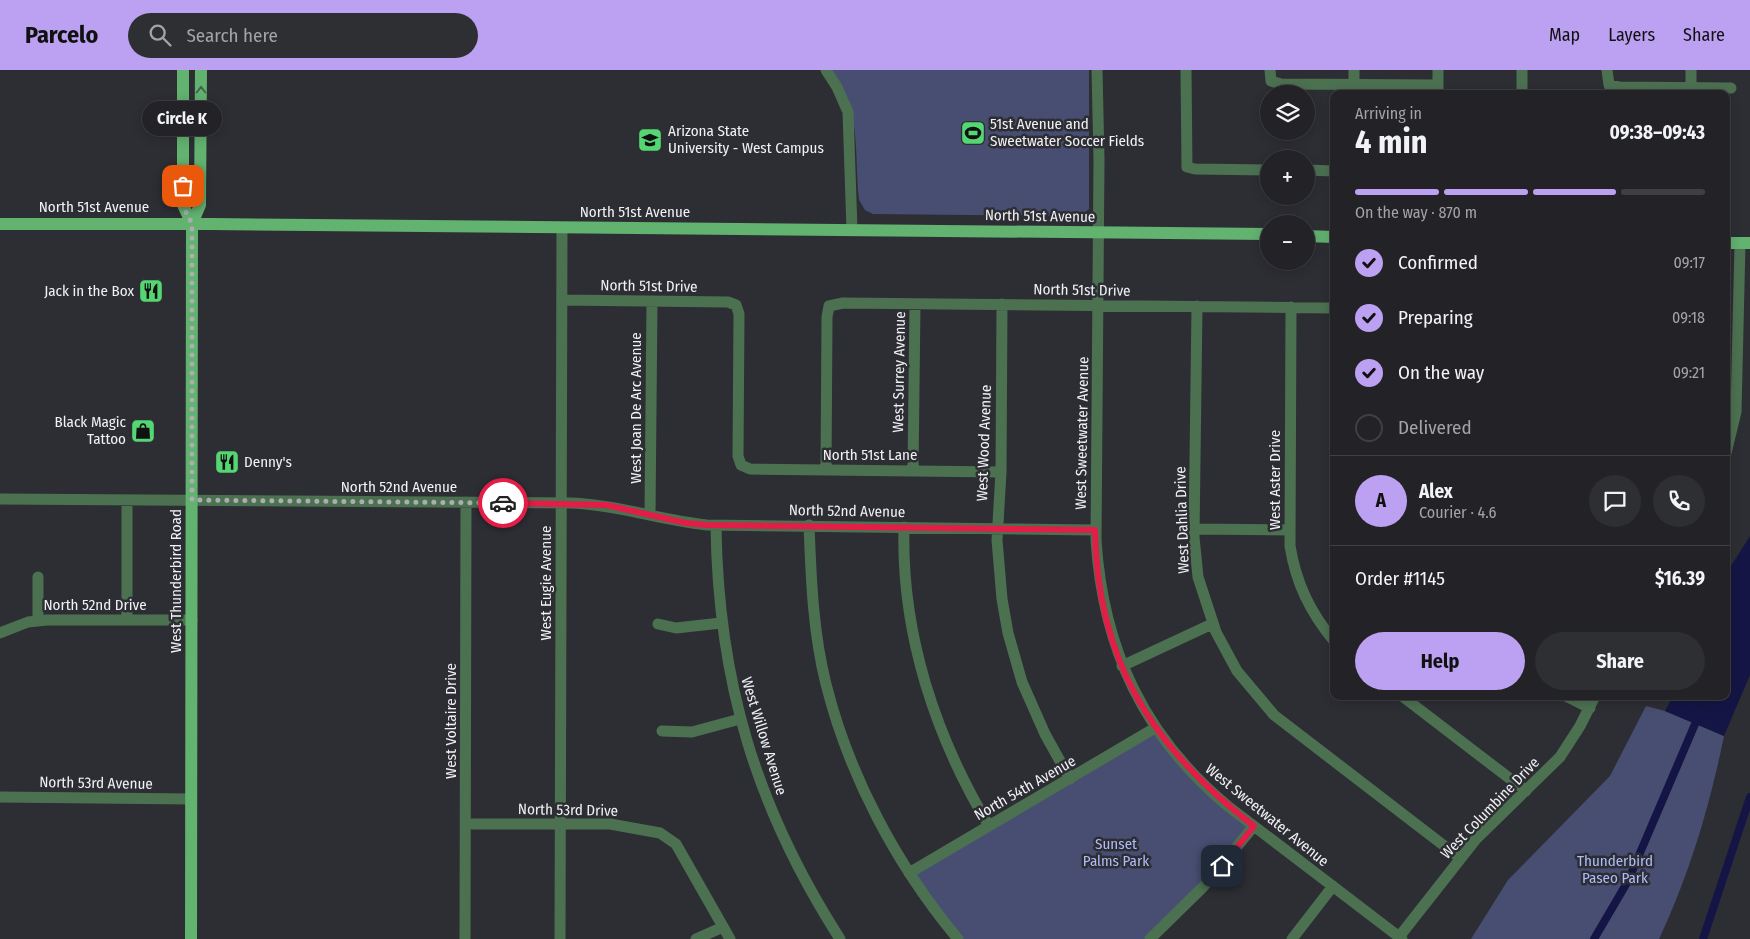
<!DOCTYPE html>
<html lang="en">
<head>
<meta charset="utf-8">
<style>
	body { margin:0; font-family:"Fira Sans Condensed",sans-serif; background:#2e2f33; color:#f1f3f6; height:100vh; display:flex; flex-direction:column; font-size:19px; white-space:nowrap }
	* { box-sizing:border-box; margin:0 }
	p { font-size:16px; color:#a2a4a7 }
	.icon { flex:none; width:28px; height:28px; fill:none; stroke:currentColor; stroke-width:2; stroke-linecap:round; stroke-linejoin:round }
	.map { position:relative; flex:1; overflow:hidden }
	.drawer { position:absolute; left:1330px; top:20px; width:400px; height:610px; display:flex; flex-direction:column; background:#222227; border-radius:10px; box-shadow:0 2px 12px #0003,0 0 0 1px #3f3f44 }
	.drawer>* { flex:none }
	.buttons { position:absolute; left:1260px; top:15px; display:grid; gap:10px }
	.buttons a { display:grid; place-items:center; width:55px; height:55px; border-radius:50%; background:#222227; box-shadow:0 2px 12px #0003,0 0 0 1px #3f3f44; font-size:25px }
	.pin { position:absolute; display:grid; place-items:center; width:42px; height:42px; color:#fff; margin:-21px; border-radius:10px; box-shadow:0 2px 8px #0006 }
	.courier { position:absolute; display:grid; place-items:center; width:50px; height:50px; margin:-25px; border:4px solid #e11d48; border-radius:50%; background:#fff; color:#222; box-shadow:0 1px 6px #0007 }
	.bubble { position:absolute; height:35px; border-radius:18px; background:#222227; box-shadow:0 2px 12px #0003,0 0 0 1px #3f3f44; font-size:16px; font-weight:700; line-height:35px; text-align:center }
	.head em { font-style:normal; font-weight:700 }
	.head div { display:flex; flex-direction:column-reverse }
	.head { display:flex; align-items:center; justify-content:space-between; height:85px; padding:0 25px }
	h1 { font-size:32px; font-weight:700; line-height:38px }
	.bar { display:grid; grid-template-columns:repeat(4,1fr); gap:8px 5px; align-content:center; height:60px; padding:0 25px }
	.bar i { height:6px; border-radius:4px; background:#3f3f44 }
	.bar .active { background:#bca0f2 }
	.bar p { grid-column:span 4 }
	.line { display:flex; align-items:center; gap:12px; padding:0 25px; border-top:1px solid #3f3f44 }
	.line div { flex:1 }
	.round { display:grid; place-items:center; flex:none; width:52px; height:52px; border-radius:26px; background:#2e2f33 }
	ol { padding:0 25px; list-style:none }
	li { display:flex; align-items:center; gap:15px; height:55px }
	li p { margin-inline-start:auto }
	li .icon { padding:5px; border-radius:50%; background:#bca0f2; color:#111; stroke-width:4 }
	li:last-child { color:#a2a4a7 }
	li i { width:28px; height:28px; border:2px solid #3f3f44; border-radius:50% }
	.primary-button { display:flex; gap:10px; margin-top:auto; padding:10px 25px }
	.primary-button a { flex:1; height:58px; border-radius:30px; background:#bca0f2; color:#111; font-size:20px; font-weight:700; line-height:58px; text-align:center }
	.primary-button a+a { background:#2e2f33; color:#f1f3f6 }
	header { display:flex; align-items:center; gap:30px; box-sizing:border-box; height:70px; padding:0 25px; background:#bca0f2; color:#111 }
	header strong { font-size:24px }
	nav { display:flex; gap:28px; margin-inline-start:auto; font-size:18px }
	.search { width:350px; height:45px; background:#2e2f33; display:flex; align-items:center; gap:12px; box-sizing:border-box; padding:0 18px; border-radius:28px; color:#a2a4a7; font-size:19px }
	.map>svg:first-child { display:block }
	.green { fill:#474e72 }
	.water { fill:#141544 }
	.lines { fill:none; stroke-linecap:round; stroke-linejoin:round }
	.canal { stroke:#141544; stroke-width:8 }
	.minor { stroke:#4c7151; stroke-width:11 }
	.major { stroke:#62b270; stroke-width:12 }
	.oneway { stroke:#42634c }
	.done { stroke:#acadb1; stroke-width:5; stroke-dasharray:0 9 }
	.route { stroke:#e11d48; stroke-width:6 }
	.labels { text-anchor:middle; stroke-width:5; stroke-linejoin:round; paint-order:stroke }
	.poi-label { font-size:15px; fill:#f1f1f5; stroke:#2d2e34; text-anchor:start }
	.street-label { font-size:15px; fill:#f1f1f5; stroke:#2d2e34 }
	.park-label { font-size:15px; fill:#afbbfb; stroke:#2d2e34 }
</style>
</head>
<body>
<header>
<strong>Parcelo</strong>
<div class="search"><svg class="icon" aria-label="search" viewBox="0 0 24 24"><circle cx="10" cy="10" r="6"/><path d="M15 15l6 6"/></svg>Search here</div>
<nav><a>Map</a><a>Layers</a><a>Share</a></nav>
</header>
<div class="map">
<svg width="1750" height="869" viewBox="0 0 1750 869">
	<rect width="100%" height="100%" fill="#2d2e34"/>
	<path class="green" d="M832,0h257v139l-8,7 -208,-2 -8,-4 -6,-10c-5,-46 3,-90 -27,-130z
		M1646,636l19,5 59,25c-14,69 -35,140 -65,203h-188l37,-59 102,-104z
		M1155,658l6,9 93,89 -104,113h-192l-49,-66z"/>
	<path class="water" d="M1750,466v139l-26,61 -59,-25 8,-15h53v-122z"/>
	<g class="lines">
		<path class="canal" d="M1594,869l34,-58 79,-185
			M1703,869l47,-142"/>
		<path class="minor" d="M826,0l11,17 11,25 4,118
			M1097,0l2,89 -3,381c7,109 48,197 133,267l173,132
			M1186,0l1,97 8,2 74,1
			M1270,0l1,11 10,3 157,1
			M1354,0v14
			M1438,0v24
			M1607,0l2,15 10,2 112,1
			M1691,0v23
			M1522,24v-24
			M1306,100l28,1
			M562,230l166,2 8,3 3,9 -1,142 3,9 9,4 251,3
			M1002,234l-1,168 -4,68 5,59 6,34 14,49 23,52 25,45
			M1197,236l-3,231 4,40 18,55 21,39 37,44 186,143
			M1291,237l-1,239c6,37 20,66 44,95
			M1726,383l10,-41 4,-169
			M826,400l1,-153 2,-11 14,-3 491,5
			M913,400l2,-166
			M0,429l571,4c48,2 89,17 136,22l388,5
			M127,430v120
			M650,445l2,-214
			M809,455c2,53 4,108 17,159 23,92 71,182 132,255
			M716,456c2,155 40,282 124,413
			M904,457c-3,106 31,209 85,299
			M1194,459l95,1
			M38,550v-43
			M658,554l18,4 45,-5
			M0,563l28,-11 19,-2h145
			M1122,596l90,-42
			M1402,626l124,95
			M1566,626l24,12
			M662,661l30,1 48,-13
			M0,727l191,2
			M465,754h145l50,9 16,11 54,95
			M909,803l246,-145
			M1399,867l77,-98 84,-82 20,-31 15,-30
			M465,869l1,-437
			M560,869l2,-711
			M696,869l27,-12
			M1150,869l53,-52 51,-61
			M1292,869l41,-53"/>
		<path class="major" d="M183,0v135l9,19 -1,715
			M0,154h211l1058,10
			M192,154l8,-19 1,-135
			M1306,166l28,1
			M1726,173h24"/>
	</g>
	<defs><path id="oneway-chevron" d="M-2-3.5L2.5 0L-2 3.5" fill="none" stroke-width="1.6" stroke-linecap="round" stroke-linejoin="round" transform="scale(1.25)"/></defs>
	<use class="oneway" href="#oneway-chevron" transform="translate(201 20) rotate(-90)"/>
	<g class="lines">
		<path class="done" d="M183,116v20l9,18v276l311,3"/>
		<path class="route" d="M503,433l103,2 80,18 21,2 388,5c2,130 57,218 159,296l-32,40"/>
	</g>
	<defs>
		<symbol id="stadium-square" viewBox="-11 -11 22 22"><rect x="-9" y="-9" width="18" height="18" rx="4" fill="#54d672" stroke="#2d2e34"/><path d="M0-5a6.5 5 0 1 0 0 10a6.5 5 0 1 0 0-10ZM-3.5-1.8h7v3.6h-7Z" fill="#111"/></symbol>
		<symbol id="university-square" viewBox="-11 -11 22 22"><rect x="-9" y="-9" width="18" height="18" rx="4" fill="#54d672" stroke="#2d2e34"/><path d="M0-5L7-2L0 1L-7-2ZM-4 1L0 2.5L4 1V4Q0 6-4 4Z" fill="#111"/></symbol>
		<symbol id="restaurant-square" viewBox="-11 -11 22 22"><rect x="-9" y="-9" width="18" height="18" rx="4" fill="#54d672" stroke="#2d2e34"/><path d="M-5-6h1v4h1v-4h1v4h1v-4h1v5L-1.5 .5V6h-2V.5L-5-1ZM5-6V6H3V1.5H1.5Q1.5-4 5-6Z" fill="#111"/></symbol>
		<symbol id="shop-square" viewBox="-11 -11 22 22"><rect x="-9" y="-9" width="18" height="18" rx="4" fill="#54d672" stroke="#2d2e34"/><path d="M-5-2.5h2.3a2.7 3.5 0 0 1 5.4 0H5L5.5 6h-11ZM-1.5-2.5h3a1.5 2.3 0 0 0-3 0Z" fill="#111"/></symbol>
	</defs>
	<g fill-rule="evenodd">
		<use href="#stadium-square" x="959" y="49" width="28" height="28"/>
		<use href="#university-square" x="636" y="56" width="28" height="28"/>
		<use href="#restaurant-square" x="137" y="207" width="28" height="28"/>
		<use href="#shop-square" x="129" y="347" width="28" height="28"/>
		<use href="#restaurant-square" x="213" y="378" width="28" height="28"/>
	</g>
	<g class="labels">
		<g class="poi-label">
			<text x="990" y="59">51st Avenue and<tspan x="990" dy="17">Sweetwater Soccer Fields</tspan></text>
			<text x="668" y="66">Arizona State<tspan x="668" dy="17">University - West Campus</tspan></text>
			<text x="134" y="226" text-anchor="end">Jack in the Box</text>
			<text x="126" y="357" text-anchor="end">Black Magic<tspan x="126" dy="17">Tattoo</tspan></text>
			<text x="244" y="397">Denny's</text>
		</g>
		<g class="street-label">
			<text x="94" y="142">North 51st Avenue</text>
			<text x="635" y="147">North 51st Avenue</text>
			<text transform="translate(1040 146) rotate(1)" y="5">North 51st Avenue</text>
			<text transform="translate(649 216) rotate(1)" y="5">North 51st Drive</text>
			<text transform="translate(1082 220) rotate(1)" y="5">North 51st Drive</text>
			<text transform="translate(899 302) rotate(-89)" y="5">West Surrey Avenue</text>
			<text transform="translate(636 338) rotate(-90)" y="5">West Joan De Arc Avenue</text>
			<text transform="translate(1082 363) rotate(-89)" y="5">West Sweetwater Avenue</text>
			<text transform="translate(984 373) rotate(-88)" y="5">West Wood Avenue</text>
			<text x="870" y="390">North 51st Lane</text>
			<text transform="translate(1275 410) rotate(-90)" y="5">West Aster Drive</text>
			<text x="399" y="422">North 52nd Avenue</text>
			<text transform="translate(847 441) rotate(1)" y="5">North 52nd Avenue</text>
			<text transform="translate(1182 450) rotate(-92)" y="5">West Dahlia Drive</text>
			<text transform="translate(176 511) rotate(-90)" y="5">West Thunderbird Road</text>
			<text transform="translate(546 513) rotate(-90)" y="5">West Eugie Avenue</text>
			<text x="95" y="540">North 52nd Drive</text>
			<text transform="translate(451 651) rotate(-90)" y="5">West Voltaire Drive</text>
			<text transform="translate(764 666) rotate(73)" y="5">West Willow Avenue</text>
			<text transform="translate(96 713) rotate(1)" y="5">North 53rd Avenue</text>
			<text transform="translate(1025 718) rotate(-30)" y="5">North 54th Avenue</text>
			<text transform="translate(1490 738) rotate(-46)" y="5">West Columbine Drive</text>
			<text transform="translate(568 740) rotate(1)" y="5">North 53rd Drive</text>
			<text transform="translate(1267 745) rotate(39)" y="5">West Sweetwater Avenue</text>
		</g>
		<g class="park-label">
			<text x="1116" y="779">Sunset<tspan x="1116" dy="17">Palms Park</tspan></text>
			<text x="1615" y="796">Thunderbird<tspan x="1615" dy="17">Paseo Park</tspan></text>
		</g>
	</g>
</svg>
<div class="buttons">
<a><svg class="icon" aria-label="layers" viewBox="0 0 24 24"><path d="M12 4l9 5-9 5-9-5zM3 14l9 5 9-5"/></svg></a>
<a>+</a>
<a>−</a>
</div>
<div class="pin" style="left:183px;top:116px;background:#ea580c"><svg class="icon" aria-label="bag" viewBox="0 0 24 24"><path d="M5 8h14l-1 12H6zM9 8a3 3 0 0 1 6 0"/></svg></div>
<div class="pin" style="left:1222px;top:796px;background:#1f2937"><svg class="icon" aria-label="home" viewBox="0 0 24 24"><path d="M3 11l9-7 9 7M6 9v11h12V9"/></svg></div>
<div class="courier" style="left:503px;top:433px"><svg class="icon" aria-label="car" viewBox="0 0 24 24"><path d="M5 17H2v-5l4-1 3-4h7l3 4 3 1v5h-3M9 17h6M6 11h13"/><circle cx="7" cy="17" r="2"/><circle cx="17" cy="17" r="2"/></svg></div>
<div class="bubble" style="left:142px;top:31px;width:80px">Circle K</div>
<section class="drawer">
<div class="head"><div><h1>4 min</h1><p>Arriving in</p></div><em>09:38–09:43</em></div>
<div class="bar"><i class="active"></i><i class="active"></i><i class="active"></i><i></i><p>On the way · 870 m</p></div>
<ol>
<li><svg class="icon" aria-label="check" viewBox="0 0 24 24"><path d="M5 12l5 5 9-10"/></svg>Confirmed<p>09:17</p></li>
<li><svg class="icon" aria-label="check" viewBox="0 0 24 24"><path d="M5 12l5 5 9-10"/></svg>Preparing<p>09:18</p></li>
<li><svg class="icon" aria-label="check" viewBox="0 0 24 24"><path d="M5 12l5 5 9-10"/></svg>On the way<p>09:21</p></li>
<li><i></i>Delivered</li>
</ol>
<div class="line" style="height:90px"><b class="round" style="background:#bca0f2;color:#111">A</b><div><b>Alex</b><p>Courier · 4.6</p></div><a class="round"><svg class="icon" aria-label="chat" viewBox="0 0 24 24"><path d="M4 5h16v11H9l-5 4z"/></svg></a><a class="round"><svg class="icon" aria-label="phone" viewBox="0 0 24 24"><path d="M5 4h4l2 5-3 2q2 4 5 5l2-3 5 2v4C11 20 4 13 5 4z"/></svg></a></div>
<div class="line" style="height:65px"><div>Order #1145</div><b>$16.39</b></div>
<div class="primary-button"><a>Help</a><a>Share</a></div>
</section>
</div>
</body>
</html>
